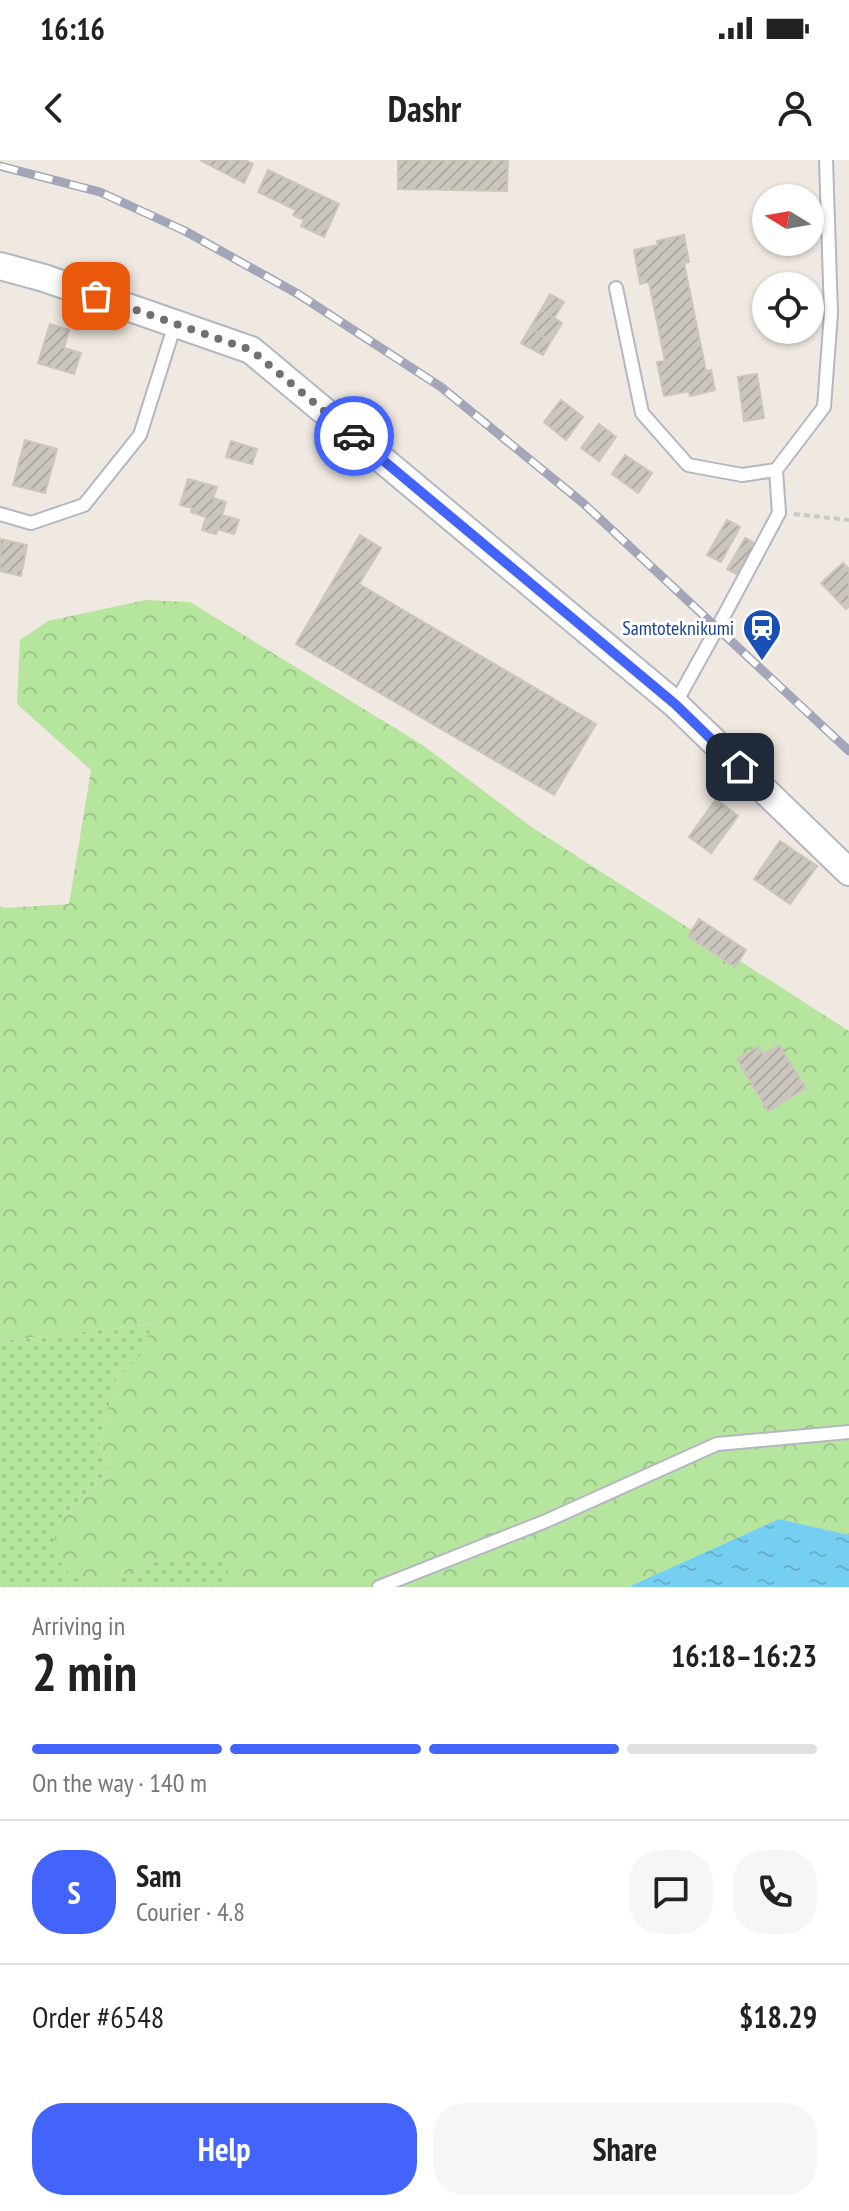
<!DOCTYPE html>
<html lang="en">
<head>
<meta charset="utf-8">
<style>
	body { margin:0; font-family:"PT Sans Narrow",sans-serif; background:#f6f6f6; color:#222; height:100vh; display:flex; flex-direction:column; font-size:30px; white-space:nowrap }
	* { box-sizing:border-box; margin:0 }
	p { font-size:26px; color:#767676 }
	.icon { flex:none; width:44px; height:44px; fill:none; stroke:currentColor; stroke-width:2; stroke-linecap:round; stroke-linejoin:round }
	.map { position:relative; height:1427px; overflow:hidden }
	.side { display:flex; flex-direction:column; background:#fff; flex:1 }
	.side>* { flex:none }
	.needle { width:52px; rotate:281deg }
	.tools { position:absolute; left:752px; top:24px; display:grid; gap:16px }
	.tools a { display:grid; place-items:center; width:72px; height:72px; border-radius:50%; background:#fff; box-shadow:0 2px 6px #0004; font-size:40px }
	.pin { position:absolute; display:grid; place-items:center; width:68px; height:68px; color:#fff; margin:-34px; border-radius:16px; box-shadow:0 4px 12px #0006 }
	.courier { position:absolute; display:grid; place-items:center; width:80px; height:80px; margin:-40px; border:6px solid #4264fb; border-radius:50%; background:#fff; color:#222; box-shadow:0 2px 10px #0007 }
	.head em { font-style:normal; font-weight:800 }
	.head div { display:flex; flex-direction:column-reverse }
	.head { display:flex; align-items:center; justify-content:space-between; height:136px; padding:0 32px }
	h1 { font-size:52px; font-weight:800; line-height:60px }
	.bar { display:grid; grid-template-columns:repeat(4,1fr); gap:12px 8px; align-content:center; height:96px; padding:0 32px }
	.bar i { height:10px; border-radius:6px; background:#e0e0e0 }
	.bar .active { background:#4264fb }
	.bar p { grid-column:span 4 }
	.line { display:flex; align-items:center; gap:20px; padding:0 32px; border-top:2px solid #e0e0e0 }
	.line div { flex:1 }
	.round { display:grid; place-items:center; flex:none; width:84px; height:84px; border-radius:32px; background:#f6f6f6 }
	.action { display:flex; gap:16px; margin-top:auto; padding:16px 32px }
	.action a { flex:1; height:92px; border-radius:32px; background:#4264fb; color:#fff; font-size:32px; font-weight:800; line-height:92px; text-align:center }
	.action a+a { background:#f6f6f6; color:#222 }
	.status { display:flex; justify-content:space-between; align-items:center; height:56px; padding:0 40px; background:#fff; direction:ltr }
	.status svg { height:22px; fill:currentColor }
	header { display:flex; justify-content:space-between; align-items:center; height:104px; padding:0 32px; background:#fff; font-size:36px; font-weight:800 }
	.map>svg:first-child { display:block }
	.grass { fill:url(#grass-dots) }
	.forest { fill:url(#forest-crowns) }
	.water { fill:url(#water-ripples) }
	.building { fill:url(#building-hatch); stroke:#cbc5ba; stroke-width:2 }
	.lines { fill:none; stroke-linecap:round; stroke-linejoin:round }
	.service-casing { stroke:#b4b7c1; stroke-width:16 }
	.minor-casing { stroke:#b4b7c1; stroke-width:30 }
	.path { stroke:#c9c9c9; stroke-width:4; stroke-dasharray:6 4; stroke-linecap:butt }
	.service { stroke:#fff; stroke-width:12 }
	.minor { stroke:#fff; stroke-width:26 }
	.rail-casing { stroke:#a3a6b8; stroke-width:9 }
	.rail { stroke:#fff; stroke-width:6; stroke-dasharray:18; stroke-linecap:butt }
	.done { stroke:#726f6d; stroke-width:8; stroke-dasharray:0 14.4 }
	.route { stroke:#4264fb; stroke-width:10 }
	.labels { text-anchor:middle; stroke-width:6; stroke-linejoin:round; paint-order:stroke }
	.transit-label { font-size:20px; fill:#164399; stroke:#fff; text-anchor:end }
</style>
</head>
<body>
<div class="status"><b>16:16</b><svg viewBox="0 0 49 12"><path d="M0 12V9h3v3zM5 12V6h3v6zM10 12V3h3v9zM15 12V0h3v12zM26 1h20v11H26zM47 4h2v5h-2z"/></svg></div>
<header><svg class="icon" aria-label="back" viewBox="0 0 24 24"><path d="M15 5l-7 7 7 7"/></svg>Dashr<svg class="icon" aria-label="person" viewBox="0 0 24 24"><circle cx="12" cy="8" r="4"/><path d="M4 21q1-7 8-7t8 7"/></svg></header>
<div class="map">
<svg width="849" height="1427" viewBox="0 0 849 1427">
	<defs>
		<pattern id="grass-dots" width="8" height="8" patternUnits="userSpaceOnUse" patternTransform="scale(2)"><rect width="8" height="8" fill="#b6e59e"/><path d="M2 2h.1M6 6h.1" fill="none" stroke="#9dc588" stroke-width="1.8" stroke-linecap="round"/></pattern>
		<pattern id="forest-crowns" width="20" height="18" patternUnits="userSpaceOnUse" patternTransform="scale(2)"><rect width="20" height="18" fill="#b6e59e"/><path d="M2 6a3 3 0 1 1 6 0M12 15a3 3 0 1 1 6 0" fill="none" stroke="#9dc588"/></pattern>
		<pattern id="water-ripples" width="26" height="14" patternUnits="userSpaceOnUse" patternTransform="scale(2)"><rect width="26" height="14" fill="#75cff0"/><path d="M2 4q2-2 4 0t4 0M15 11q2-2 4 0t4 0" fill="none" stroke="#66b2ce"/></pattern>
		<pattern id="building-hatch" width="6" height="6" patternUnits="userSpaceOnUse" patternTransform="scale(2)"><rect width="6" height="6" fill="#cbc7bf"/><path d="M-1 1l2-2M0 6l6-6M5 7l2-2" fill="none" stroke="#afaba4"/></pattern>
	</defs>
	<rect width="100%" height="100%" fill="#efe9e1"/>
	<path class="grass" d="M154,1164l-13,31 -25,24 -17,63 10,31 -49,47 41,64 60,-25h67v28h-228v-246z"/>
	<path class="forest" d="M145,440l45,2 234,144 109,82 316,203v504l-70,-16 -151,68h-400v-28h-67l-60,25 -30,-7 -20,-27 9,-30 49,-47 -10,-31 17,-63 25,-24 12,-31 -153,17v-435l5,2 64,-4 22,-134 -74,-66 3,-64 28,-19z"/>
	<path class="water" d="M779,1359l70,16v52h-221z"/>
	<path class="building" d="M200,0h45l8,4 -9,19z
		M398,0h110l-1,31 -109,-2z
		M268,10l71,34 -15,33 -23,-11 3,-6 -11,-5 3,-5 -38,-18z
		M684,75l5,27 -5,1 22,108 5,-1 4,20 -25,6 -1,-5 -25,5 -7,-34 8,-1 -16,-79 -9,2 -6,-34 24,-5 -1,-4z
		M550,134l14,8 -10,16 -13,-8z
		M541,150l21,13 -11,18 -21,-13z
		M50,164l19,6 -5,18 17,5 -7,21 -36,-11z
		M530,168l21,13 -8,14 -22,-12z
		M757,214l7,44 -20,3 -6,-44z
		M561,240l22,17 -17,23 -22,-18z
		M599,264l17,13 -17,24 -18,-13z
		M25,280l32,9 -12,44 -32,-8z
		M231,281l26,8 -5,15 -26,-7z
		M625,295l27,18 -14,20 -26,-19z
		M188,319l29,8 -4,11 13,4 -4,13 17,5 -5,14 -16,-5 -2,5 -14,-4 4,-13 -15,-5 1,-4 -12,-3z
		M727,360l13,7 -19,35 -14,-7z
		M360,375l21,13 -22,36 237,140 -42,71 -258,-151z
		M745,378l13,7 -18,31 -13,-7z
		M0,379l27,6 -6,31 -21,-5z
		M843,403l6,6v37l-3,3 -25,-26z
		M716,639l22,17 -27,37 -22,-16z
		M780,681l37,25 -27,38 -36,-25z
		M699,759l47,31 -11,17 -47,-31z
		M779,885l27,43 -38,23 -31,-52 22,-13 4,8z"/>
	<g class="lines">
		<defs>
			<path id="service" d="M616,128l26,125 46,52 54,10 34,-5 48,-63 7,-94 -5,-153
				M0,354l31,9 53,-18 56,-70 35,-111
				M720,463l59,-110 -3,-43
				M675,544l40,-72
				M379,1427l167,-66 171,-77 132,-12"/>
			<path id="minor" d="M0,106l44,12 207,72 424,354 174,168"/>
		</defs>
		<use href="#service" class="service-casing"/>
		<use href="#minor" class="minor-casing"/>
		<path class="path" d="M794,354l55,6"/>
		<use href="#service" class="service"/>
		<use href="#minor" class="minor"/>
		<defs>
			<path id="rail" d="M0,6l100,26 85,39 113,63 143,93 142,116 266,248"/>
		</defs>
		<use href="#rail" class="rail-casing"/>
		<use href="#rail" class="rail"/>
	</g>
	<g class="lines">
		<path class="done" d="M96,136l155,54 103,86"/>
		<path class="route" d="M354,276l321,268 65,63"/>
	</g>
	<defs>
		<symbol id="station-pin" viewBox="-11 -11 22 30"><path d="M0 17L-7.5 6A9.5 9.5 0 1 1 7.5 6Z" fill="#1a4fb4" stroke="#fff"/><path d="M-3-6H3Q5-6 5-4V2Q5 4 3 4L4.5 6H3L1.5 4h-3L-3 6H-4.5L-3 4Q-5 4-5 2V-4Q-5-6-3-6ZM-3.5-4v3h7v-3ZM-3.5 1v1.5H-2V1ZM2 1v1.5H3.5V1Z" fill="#fff"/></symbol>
	</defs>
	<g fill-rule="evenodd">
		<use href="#station-pin" x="740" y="446" width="44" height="60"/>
	</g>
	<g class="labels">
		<g class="transit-label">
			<text x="734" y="475">Samtoteknikumi</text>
		</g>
	</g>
</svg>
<div class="tools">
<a><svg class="needle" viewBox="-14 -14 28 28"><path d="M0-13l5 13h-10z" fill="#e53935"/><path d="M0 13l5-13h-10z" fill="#767676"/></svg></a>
<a><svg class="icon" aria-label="locate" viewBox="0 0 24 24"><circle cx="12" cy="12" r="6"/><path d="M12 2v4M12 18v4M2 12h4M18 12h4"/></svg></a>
</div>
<div class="pin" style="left:96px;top:136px;background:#ea580c"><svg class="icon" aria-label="bag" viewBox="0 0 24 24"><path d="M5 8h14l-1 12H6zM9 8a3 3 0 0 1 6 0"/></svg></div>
<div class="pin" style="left:740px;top:607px;background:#1f2937"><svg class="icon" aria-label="home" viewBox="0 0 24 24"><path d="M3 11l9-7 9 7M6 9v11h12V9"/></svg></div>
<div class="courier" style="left:354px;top:276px"><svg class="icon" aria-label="car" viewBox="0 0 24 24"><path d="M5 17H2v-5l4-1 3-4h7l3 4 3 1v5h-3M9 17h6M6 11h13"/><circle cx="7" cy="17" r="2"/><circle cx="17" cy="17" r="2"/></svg></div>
</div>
<section class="side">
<div class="head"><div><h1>2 min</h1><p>Arriving in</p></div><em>16:18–16:23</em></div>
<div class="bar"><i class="active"></i><i class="active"></i><i class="active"></i><i></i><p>On the way · 140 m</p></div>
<div class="line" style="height:144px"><b class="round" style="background:#4264fb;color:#fff">S</b><div><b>Sam</b><p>Courier · 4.8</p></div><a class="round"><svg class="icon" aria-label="chat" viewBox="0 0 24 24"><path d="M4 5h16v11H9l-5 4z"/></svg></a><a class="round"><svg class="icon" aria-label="phone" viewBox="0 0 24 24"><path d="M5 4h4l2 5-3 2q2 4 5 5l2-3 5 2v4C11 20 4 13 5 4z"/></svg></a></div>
<div class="line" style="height:104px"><div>Order #6548</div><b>$18.29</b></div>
<div class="action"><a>Help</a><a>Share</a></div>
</section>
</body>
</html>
